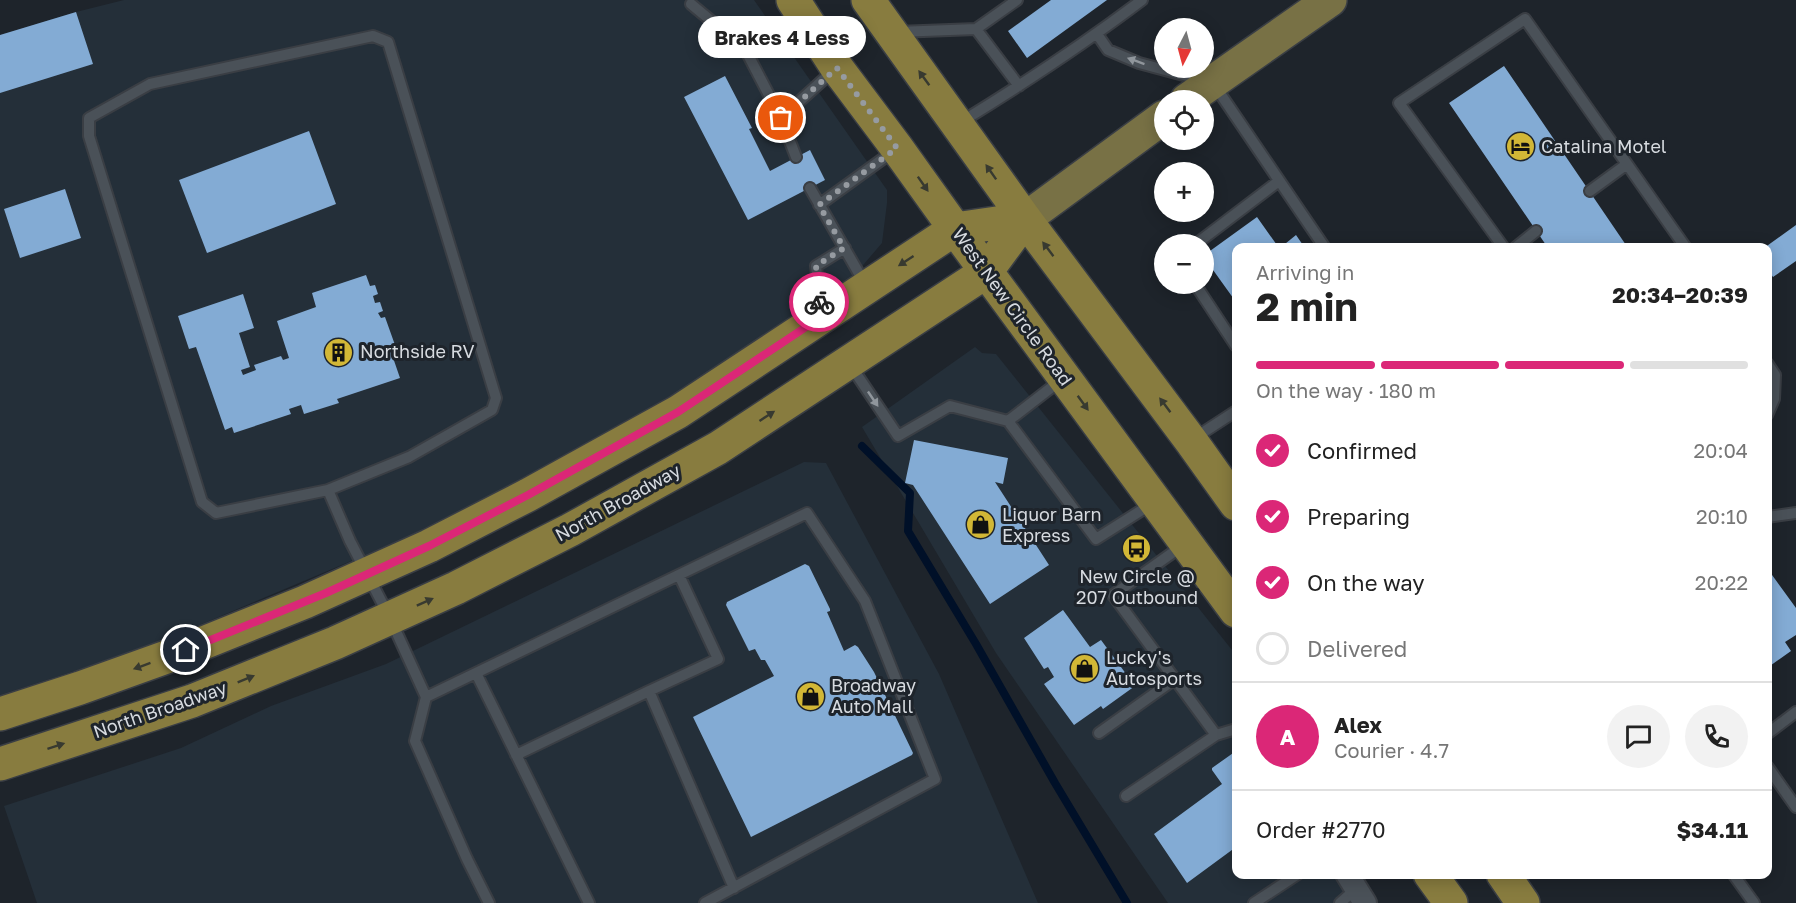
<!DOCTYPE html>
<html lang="en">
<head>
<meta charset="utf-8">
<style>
	body { margin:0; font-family:"Golos Text",sans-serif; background:#f2f2f2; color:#222; height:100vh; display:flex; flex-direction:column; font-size:22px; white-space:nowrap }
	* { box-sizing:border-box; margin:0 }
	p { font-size:20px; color:#767676 }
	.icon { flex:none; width:33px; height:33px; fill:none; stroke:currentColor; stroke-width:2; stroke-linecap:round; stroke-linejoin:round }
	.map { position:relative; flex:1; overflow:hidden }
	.drawer { position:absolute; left:1232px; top:243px; width:540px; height:636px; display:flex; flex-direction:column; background:#fff; border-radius:12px; box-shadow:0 3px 15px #0003 }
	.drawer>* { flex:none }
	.needle { width:39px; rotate:186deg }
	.buttons { position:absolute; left:1154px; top:18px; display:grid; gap:12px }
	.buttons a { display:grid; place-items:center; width:60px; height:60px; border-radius:50%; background:#fff; box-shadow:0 3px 15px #0003; font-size:30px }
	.pin { position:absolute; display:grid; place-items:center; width:51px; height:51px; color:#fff; margin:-26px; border:3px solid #fff; border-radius:50%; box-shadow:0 2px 6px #0007 }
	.courier { position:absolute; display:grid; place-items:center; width:60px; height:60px; margin:-30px; border:4px solid #db2777; border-radius:50%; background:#fff; color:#222; box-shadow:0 2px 8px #0007 }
	.bubble { position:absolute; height:42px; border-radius:21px; background:#fff; box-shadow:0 3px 15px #0003; font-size:20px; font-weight:700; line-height:42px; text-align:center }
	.head em { font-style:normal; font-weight:700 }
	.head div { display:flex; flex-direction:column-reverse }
	.head { display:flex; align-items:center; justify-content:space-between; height:102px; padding:0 24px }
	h1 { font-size:39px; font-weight:700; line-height:45px }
	.bar { display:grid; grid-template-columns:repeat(4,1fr); gap:9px 6px; align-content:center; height:72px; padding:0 24px }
	.bar i { height:8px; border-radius:4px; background:#e0e0e0 }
	.bar .selected { background:#db2777 }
	.bar p { grid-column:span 4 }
	.line { display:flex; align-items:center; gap:15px; padding:0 24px; border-top:2px solid #e0e0e0 }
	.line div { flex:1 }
	.round { display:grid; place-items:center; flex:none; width:63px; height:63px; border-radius:32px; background:#f2f2f2 }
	ol { padding:0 24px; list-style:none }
	li { display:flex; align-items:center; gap:18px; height:66px }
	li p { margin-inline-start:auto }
	li .icon { padding:6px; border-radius:50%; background:#db2777; color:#fff; stroke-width:4 }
	li:last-child { color:#767676 }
	li i { width:33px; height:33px; border:3px solid #e0e0e0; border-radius:50% }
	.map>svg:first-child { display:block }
	.built { fill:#242f39 }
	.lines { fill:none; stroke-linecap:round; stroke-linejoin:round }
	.stream { stroke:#001028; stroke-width:8 }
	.building { fill:#83abd4 }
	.service-casing { stroke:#3a3e44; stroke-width:14 }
	.minor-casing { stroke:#3a3e44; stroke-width:26 }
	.primary-casing { stroke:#3a3e44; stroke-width:36 }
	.trunk-casing { stroke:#3a3e44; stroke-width:36 }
	.service { stroke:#4a5158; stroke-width:10 }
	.minor { stroke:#4a5158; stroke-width:22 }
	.primary { stroke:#787145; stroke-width:33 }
	.trunk { stroke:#887c3f; stroke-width:33 }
	.oneway { fill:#90969c }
	.oneway2 { fill:#383a30 }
	.done { stroke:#969ba1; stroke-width:6; stroke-dasharray:0 10.8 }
	.route { stroke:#db2777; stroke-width:8 }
	.labels { text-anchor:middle; stroke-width:6; stroke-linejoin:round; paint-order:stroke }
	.poi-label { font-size:18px; fill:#d7dbe0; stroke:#1e242b; text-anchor:start }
	.street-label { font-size:18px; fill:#d7dbe0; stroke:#1e242b }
</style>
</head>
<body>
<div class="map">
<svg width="1796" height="903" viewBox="0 0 1796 903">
	<rect width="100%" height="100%" fill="#1e242b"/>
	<path class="built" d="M124,0h630l133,190v13l-5,40 -36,42 -78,55 -239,138 -128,62 -258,109 -143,46v-660l76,-23z
		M975,347l7,6 14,1 240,301v219l97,1 20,28h-185l-172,-250 -134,-226z
		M804,462l22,1 113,211 99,229h-1001l-33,-97 177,-58 90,-42 115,-42z"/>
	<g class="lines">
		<path class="stream" d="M862,446l48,47 -2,38 68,113 79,139 72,120"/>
	</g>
	<path class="building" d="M1051,0h56l-80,58 -19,-27z
		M76,12l17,52 -93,29v-58z
		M1504,66l124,182h-80l-99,-145z
		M725,76l27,52 -3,1 21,42 40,-21 15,30 -77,40 -64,-123z
		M309,131l27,73 -129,49 -28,-73z
		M65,189l16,49 -61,20 -16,-49z
		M1257,217l22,31h-43v54l-33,-46z
		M1796,225v36l-23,16 -6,-9v-20h-3z
		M1296,235l9,13h-25z
		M366,275l4,11 5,-1 3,9 -5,2 2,7 5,-1 3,9 -5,2 3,5 4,-1 10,28 -6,1 11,32 -63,21 2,4 -35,11 -3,-9 -12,4 2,5 -57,19 -2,-6 -7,3 -29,-83 -7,2 -11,-33 65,-22 11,34 -15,5 11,34 -9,3 2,5 13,-5 -2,-5 27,-9 2,4 6,-2 -12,-37 39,-14 -4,-14z
		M914,440l94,18 -5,26 -8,-2 54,83 -59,39 -77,-119 -8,-2z
		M805,564l4,2 21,43v2l-3,1 17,39 11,-6 3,2 16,25 39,81 -1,2 -161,82 -58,-120 81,-41 -9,-16h-4l-6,-11 -6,2 -23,-46 1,-3z
		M1767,568l29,40v27l-11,7 6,9 -24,17z
		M1063,610l27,37 11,-7 34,46 -32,23 -2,-3 -27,19 -30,-41 10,-7 -6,-10 -4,2 -20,-31z
		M1236,751v96l-49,36 -33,-49 68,-50 -10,-14v-2z"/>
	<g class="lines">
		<defs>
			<path id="service" d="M691,4l54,45 36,69
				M976,29l43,57
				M897,32l79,-3 41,-29
				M1097,34l11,16 31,13 74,20 112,165
				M961,122c62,-38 123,-78 181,-122
				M796,157l-15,-39 53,-48
				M810,188l55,96
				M1590,191l37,-27
				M819,205l76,-55
				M1196,244l83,-63
				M1504,248l-105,-145 126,-84 161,229
				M1515,248l21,-17
				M1195,284l41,62
				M821,313l-5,-47 29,-18
				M1767,363l8,12 -1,24 -7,16
				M851,366l47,70 52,-30 58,15
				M1061,380l-53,41 88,118 57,-36
				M1193,439l43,-28
				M328,490l81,-33 83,-47 4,-12 -108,-356 -15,-6 -223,48 -61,34v18l113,366 14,11 112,-23 22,51 40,77 36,79 -11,44 52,118 22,44
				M1767,517l29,-4
				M1182,546l-69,49 103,140 20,-6
				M476,673l113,230
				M649,691l69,-32 -39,-84
				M426,697l381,-184 58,88 70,178 -230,124
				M1099,733l76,-54
				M1767,734l29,-22
				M516,755l133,-64 85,197
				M1767,766l29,41
				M1126,796l90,-61
				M1733,874l21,29
				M1254,903l44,-29
				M1340,903l16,-14"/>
			<path id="minor" d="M1347,874l18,29"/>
			<path id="primary" d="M1187,100l143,-100
				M1025,219l139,-102"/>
			<path id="trunk" d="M793,0l44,68 60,80 58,81 281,382
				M868,0l157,219 166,222 45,63
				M0,714l80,-26 106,-38 119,-48 124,-56 99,-51 150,-83 277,-183 70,-10
				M0,764l192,-63 143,-58 121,-55 114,-58 148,-82 268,-176 39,-53
				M1430,874l21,29
				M1503,874l20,29"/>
		</defs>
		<use href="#service" class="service-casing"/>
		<use href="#minor" class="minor-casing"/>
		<use href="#primary" class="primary-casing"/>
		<use href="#trunk" class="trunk-casing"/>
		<use href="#service" class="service"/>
		<use href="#minor" class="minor"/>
		<use href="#primary" class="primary"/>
		<use href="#trunk" class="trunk"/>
	</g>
	<defs><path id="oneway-solid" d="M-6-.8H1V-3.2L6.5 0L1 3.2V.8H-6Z" transform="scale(1.5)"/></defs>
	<g class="oneway">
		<use href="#oneway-solid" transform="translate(1136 61) rotate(-160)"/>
		<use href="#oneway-solid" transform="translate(873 399) rotate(56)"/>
	</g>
	<g class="oneway2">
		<use href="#oneway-solid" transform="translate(924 78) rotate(-126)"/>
		<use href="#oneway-solid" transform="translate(991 172) rotate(-125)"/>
		<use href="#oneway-solid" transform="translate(923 184) rotate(55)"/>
		<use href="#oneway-solid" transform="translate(1048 249) rotate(-127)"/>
		<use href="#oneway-solid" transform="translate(906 261) rotate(147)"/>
		<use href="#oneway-solid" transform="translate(1083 403) rotate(54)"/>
		<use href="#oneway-solid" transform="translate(1165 405) rotate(-127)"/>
		<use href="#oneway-solid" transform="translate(767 416) rotate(-33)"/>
		<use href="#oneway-solid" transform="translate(425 602) rotate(-24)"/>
		<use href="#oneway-solid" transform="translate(142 666) rotate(160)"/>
		<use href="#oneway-solid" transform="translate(246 679) rotate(-22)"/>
		<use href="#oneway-solid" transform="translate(56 746) rotate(-18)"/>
	</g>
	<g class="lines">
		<path class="done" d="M781,118l56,-50 60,80 -78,57 25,43 -28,18 3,36"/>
		<path class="route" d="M186,650l140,-57 103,-47 99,-51 150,-83 143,-95 -2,-15"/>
	</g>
	<defs>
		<symbol id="hotel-disc" viewBox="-11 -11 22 22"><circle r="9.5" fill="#d2b736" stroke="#1e242b"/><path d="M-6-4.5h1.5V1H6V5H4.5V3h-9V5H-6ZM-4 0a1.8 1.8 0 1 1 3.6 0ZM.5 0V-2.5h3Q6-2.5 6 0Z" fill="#111"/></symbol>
		<symbol id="building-disc" viewBox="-11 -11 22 22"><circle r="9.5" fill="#d2b736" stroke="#1e242b"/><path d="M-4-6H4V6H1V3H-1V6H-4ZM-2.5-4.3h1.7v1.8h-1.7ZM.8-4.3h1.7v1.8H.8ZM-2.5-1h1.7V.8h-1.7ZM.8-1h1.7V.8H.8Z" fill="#111"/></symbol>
		<symbol id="shop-disc" viewBox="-11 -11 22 22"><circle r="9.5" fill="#d2b736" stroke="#1e242b"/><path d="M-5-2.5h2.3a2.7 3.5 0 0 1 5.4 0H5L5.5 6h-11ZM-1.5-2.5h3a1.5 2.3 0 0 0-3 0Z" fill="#111"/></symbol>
		<symbol id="bus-disc" viewBox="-11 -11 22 22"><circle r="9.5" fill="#d2b736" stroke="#1e242b"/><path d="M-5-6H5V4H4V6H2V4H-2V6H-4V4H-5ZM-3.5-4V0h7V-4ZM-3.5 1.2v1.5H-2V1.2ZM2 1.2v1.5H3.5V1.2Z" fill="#111"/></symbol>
	</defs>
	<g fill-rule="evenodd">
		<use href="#hotel-disc" x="1504" y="130" width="33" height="33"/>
		<use href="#building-disc" x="322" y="336" width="33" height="33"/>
		<use href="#shop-disc" x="964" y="508" width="33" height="33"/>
		<use href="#bus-disc" x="1120" y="532" width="33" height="33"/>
		<use href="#shop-disc" x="1068" y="652" width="33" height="33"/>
		<use href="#shop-disc" x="794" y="680" width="33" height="33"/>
	</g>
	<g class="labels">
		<g class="poi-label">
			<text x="1541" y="153">Catalina Motel</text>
			<text x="360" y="358">Northside RV</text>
			<text x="1002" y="521">Liquor Barn<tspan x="1002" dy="21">Express</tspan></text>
			<text x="1137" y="583" text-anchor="middle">New Circle @<tspan x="1137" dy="21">207 Outbound</tspan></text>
			<text x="1106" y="664">Lucky's<tspan x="1106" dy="21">Autosports</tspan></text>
			<text x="831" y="692">Broadway<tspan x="831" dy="21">Auto Mall</tspan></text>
		</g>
		<g class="street-label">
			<text transform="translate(1012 307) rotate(54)" y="6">West New Circle Road</text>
			<text transform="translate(618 503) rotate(-29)" y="6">North Broadway</text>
			<text transform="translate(160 710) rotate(-19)" y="6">North Broadway</text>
		</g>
	</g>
</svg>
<div class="buttons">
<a><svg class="needle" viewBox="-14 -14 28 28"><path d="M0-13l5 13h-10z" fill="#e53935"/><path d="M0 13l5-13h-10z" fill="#767676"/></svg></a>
<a><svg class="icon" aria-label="locate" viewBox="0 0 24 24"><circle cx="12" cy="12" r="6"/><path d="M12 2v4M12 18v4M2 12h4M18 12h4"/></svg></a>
<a>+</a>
<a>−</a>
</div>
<div class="pin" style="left:781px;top:118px;background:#ea580c"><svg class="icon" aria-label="bag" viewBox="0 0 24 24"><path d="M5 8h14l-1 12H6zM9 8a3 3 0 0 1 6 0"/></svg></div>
<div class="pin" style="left:186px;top:650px;background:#1f2937"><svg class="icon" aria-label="home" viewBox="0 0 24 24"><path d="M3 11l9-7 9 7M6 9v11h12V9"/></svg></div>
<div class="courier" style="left:819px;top:302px"><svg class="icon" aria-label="bike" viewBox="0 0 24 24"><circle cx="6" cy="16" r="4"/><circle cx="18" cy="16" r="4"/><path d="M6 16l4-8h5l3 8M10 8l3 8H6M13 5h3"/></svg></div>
<div class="bubble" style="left:698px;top:16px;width:168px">Brakes 4 Less</div>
<section class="drawer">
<div class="head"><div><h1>2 min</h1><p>Arriving in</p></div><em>20:34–20:39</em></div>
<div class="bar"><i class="selected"></i><i class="selected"></i><i class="selected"></i><i></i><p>On the way · 180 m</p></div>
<ol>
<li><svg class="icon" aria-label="check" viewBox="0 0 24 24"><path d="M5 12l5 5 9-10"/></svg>Confirmed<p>20:04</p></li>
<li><svg class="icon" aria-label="check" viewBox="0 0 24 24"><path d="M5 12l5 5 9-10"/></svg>Preparing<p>20:10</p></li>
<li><svg class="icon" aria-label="check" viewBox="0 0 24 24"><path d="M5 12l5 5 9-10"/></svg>On the way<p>20:22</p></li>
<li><i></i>Delivered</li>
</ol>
<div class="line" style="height:108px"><b class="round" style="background:#db2777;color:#fff">A</b><div><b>Alex</b><p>Courier · 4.7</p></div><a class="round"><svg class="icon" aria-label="chat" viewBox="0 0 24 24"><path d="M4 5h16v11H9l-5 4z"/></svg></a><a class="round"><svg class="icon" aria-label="phone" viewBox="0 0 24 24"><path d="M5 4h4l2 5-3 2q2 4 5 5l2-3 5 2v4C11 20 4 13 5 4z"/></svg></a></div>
<div class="line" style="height:78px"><div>Order #2770</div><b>$34.11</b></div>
</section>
</div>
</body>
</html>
